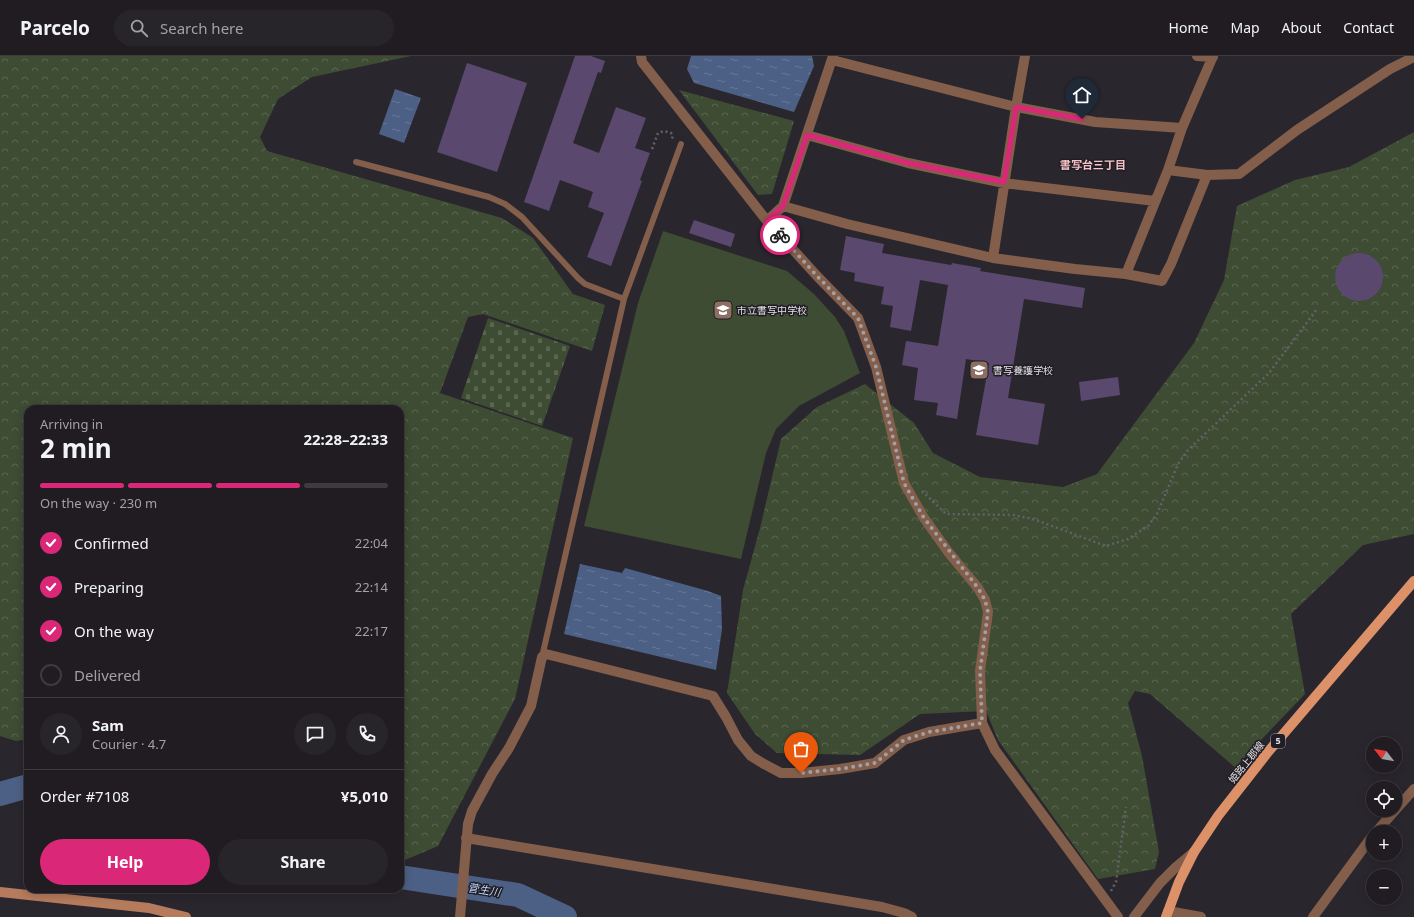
<!DOCTYPE html>
<html lang="en">
<head>
<meta charset="utf-8">
<style>
	body { margin:0; font-family:"Noto Sans","Noto Sans JP",sans-serif; background:#28252a; color:#f1f3f6; height:100vh; display:flex; flex-direction:column; font-size:15px; white-space:nowrap }
	* { box-sizing:border-box; margin:0 }
	p { font-size:13px; color:#a2a1a5 }
	.icon { flex:none; width:22px; height:22px; fill:none; stroke:currentColor; stroke-width:2; stroke-linecap:round; stroke-linejoin:round }
	.map { position:relative; flex:1; overflow:hidden }
	.details { position:absolute; left:24px; top:349px; width:380px; height:488px; display:flex; flex-direction:column; background:#201c22; border-radius:12px; box-shadow:0 2px 10px #0003,0 0 0 1px #3d3a40 }
	.details>* { flex:none }
	.needle { width:26px; rotate:301deg }
	.fabs { position:absolute; left:1366px; top:681px; display:grid; gap:8px }
	.fabs a { display:grid; place-items:center; width:36px; height:36px; border-radius:50%; background:#201c22; box-shadow:0 2px 10px #0003,0 0 0 1px #3d3a40; font-size:20px }
	.pin { position:absolute; display:grid; place-items:center; width:34px; height:34px; color:#fff; margin:-41px -17px; border-radius:50% 50% 50% 0; rotate:-45deg; box-shadow:0 0 4px #0007 }
	.pin .icon { rotate:45deg }
	.courier { position:absolute; display:grid; place-items:center; width:40px; height:40px; margin:-20px; border:3px solid #db2777; border-radius:50%; background:#fff; color:#222; box-shadow:0 1px 5px #0007 }
	.headline em { font-style:normal; font-weight:700 }
	.headline div { display:flex; flex-direction:column-reverse }
	.headline { display:flex; align-items:center; justify-content:space-between; height:68px; padding:0 16px }
	h1 { font-size:26px; font-weight:700; line-height:30px }
	.bar { display:grid; grid-template-columns:repeat(4,1fr); gap:6px 4px; align-content:center; height:48px; padding:0 16px }
	.bar i { height:5px; border-radius:3px; background:#3d3a40 }
	.bar .active { background:#db2777 }
	.bar p { grid-column:span 4 }
	.line { display:flex; align-items:center; gap:10px; padding:0 16px; border-top:1px solid #3d3a40 }
	.line div { flex:1 }
	.round { display:grid; place-items:center; flex:none; width:42px; height:42px; border-radius:21px; background:#28252a }
	ol { padding:0 16px; list-style:none }
	li { display:flex; align-items:center; gap:12px; height:44px }
	li p { margin-inline-start:auto }
	li .icon { padding:4px; border-radius:50%; background:#db2777; color:#fff; stroke-width:4 }
	li:last-child { color:#a2a1a5 }
	li i { width:22px; height:22px; border:2px solid #3d3a40; border-radius:50% }
	.action { display:flex; gap:8px; margin-top:auto; padding:8px 16px }
	.action a { flex:1; height:46px; border-radius:24px; background:#db2777; color:#fff; font-size:16px; font-weight:700; line-height:46px; text-align:center }
	.action a+a { background:#28252a; color:#f1f3f6 }
	header { display:flex; align-items:center; gap:24px; box-sizing:border-box; height:56px; padding:0 20px; background:#201c22; border-bottom:1px solid #3d3a40 }
	header strong { font-size:19px }
	nav { display:flex; gap:22px; margin-inline-start:auto; font-size:14px }
	.search { width:280px; height:36px; background:#28252a; display:flex; align-items:center; gap:10px; box-sizing:border-box; padding:0 14px; border-radius:22px; color:#a2a1a5; font-size:15px }
	.map>svg:first-child { display:block }
	.forest { fill:url(#forest-crowns) }
	.cemetery { fill:url(#cemetery-stones) }
	.pitch { fill:#3d4c33 }
	.water { fill:url(#water-ripples) }
	.lines { fill:none; stroke-linecap:round; stroke-linejoin:round }
	.river { stroke:#4c6085; stroke-width:24 }
	.building { fill:#5a486e }
	.path { stroke:#656168; stroke-width:2.5; stroke-dasharray:2 3; stroke-linecap:butt }
	.lane { stroke:#825e4b; stroke-width:6 }
	.street { stroke:#825e4b; stroke-width:10 }
	.secondary { stroke:#b57b5c; stroke-width:10 }
	.primary { stroke:#dc9169; stroke-width:10 }
	.done { stroke:#a29fa5; stroke-width:4; stroke-dasharray:0 7.2 }
	.route { stroke:#db2777; stroke-width:5 }
	.labels { text-anchor:middle; stroke-width:3; stroke-linejoin:round; paint-order:stroke }
	.shield { fill:#201d24; stroke:#a8a6ab; stroke-width:1 }
	.shield-label { font-size:9px; font-weight:bold; fill:#e2e0e5 }
	.poi-label { font-size:10px; fill:#e2e0e5; stroke:#201d24; text-anchor:start }
	.street-label { font-size:10px; fill:#e2e0e5; stroke:#201d24 }
	.neighbourhood-label { font-size:11px; font-weight:bold; fill:#f6c2c6; stroke:#201d24 }
	.water-label { font-size:11px; font-style:italic; fill:#c1d6fc; stroke:#201d24 }
</style>
</head>
<body>
<header>
<strong>Parcelo</strong>
<div class="search"><svg class="icon" aria-label="search" viewBox="0 0 24 24"><circle cx="10" cy="10" r="6"/><path d="M15 15l6 6"/></svg>Search here</div>
<nav><a>Home</a><a>Map</a><a>About</a><a>Contact</a></nav>
</header>
<div class="map">
<svg width="1414" height="861" viewBox="0 0 1414 861">
	<defs>
		<pattern id="forest-crowns" width="20" height="18" patternUnits="userSpaceOnUse"><rect width="20" height="18" fill="#3d4c33"/><path d="M2 6a3 3 0 1 1 6 0M12 15a3 3 0 1 1 6 0" fill="none" stroke="#596650"/></pattern>
		<pattern id="cemetery-stones" width="16" height="16" patternUnits="userSpaceOnUse"><rect width="16" height="16" fill="#3d4c33"/><path d="M2 7V4a2 2 0 0 1 4 0v3zM10 15v-3a2 2 0 0 1 4 0v3z" fill="#596650"/></pattern>
		<pattern id="water-ripples" width="26" height="14" patternUnits="userSpaceOnUse"><rect width="26" height="14" fill="#4c6085"/><path d="M2 4q2-2 4 0t4 0M15 11q2-2 4 0t4 0" fill="none" stroke="#667696"/></pattern>
	</defs>
	<rect width="100%" height="100%" fill="#2a262e"/>
	<path class="forest" d="M0,0h411l-99,21 -34,22 -18,38 7,14 235,67 31,20 40,56 32,11 -13,46 -109,-37 -15,3 -28,76 133,45 -58,261 -77,147 -33,14 -5,-2v-449h-372v330l-12,2 -16,-5z
		M679,34l115,31 -22,73 -14,1z
		M1414,76v402l-51,11 -72,69 14,80 -66,69 -1,7 -88,-76 -15,-3 -7,12 14,53 17,96 -4,17 -57,10 -100,-139 -12,-29 -66,3 -60,41 -83,-2 -22,-19 -28,-41 16,-103 17,-62 21,-89 36,-32 48,-23 49,39 19,30 47,24 83,10 34,-13 97,-131 30,-63 13,-74 58,-26 54,-13z"/>
	<path class="cemetery" d="M488,262l82,28 -28,80 -81,-28z"/>
	<path class="pitch" d="M663,175l124,40 27,23 21,23 9,14 16,42 -61,33 -23,23 -10,24 -25,106 -157,-33 54,-223z"/>
	<path class="water" d="M691,0h121l2,10 -20,46 -100,-29 -7,-14z
		M395,33l26,9 -17,45 -25,-9z
		M580,508l42,9 3,-5 83,23 13,5 1,33 -6,41 -152,-36z"/>
	<g class="lines">
		<path class="river" d="M0,738l28,-8
			M400,821l118,18 47,22"/>
	</g>
	<path class="building" d="M575,0h16l14,5 -4,12 -3,-1 -25,71 26,10 17,-46 30,11 -11,30 15,5 -10,27 2,1 -31,85 -24,-9 17,-44 -16,-6 5,-15 -33,-12 -11,31 -25,-9z
		M467,7l60,20 -30,89 -60,-20z
		M694,164l41,14 -4,13 -42,-14z
		M846,180l38,8 -2,9 69,12 1,-2 29,5 -1,3 105,17 -3,20 -58,-9 -16,99 37,6 -7,41 -62,-10 13,-72 -23,-4 -9,60 -21,-4 2,-12 -24,-3 4,-32 -16,-3 4,-24 32,5 10,-61 -28,-5 -9,51 -21,-4 3,-21 -12,-2 3,-17 -30,-6 1,-8 -15,-3z
		M1335 221a24 24 0 1 1 48 0a24 24 0 1 1-48 0Z
		M1118,321l2,18 -39,6 -2,-19z"/>
	<g class="lines">
		<path class="path" d="M652,93l6,-16 6,-2 7,2 2,3 -2,5
			M922,435l24,23 67,1 20,4 73,27 22,-7 20,-13 9,-12 21,-50 10,-14 81,-77 48,-64
			M1111,835l5,-9 10,-75"/>
		<path class="lane" d="M356,106l133,35 16,7 17,13 56,61 7,6 39,15
			M542,601l82,-358 57,-155"/>
		<path class="street" d="M641,0l1,6 125,159 50,55 41,42 18,49 28,116 20,35 25,35 29,35 7,12 3,12 -8,59 2,52 13,27 123,167
			M1197,0l16,1
			M832,4l184,47 79,15 87,6
			M807,79l101,28 96,20 151,18
			M1168,114l39,5 32,-1 58,-44 93,-61 24,-12
			M783,150l64,18 146,34 82,11 51,5 42,-104 14,-42 31,-72
			M767,165l16,-15 50,-150
			M993,202l23,-151 9,-51
			M1126,218l36,7 9,-17 36,-89
			M1376,776l38,-43
			M466,782l416,69 22,6 8,4
			M1168,855l33,6
			M460,861l8,-93 4,-13 20,-37 17,-26 22,-42 11,-49 4,-3 167,42 13,21 12,23 13,16 13,8 17,9h20l39,-4 35,-6 29,-23 25,-8 53,-9
			M1134,861l26,-34 16,-16 18,-15
			M1313,861l60,-82"/>
		<path class="secondary" d="M0,836l149,16 37,9"/>
		<path class="primary" d="M1166,861l13,-35 15,-30 24,-36 50,-64 146,-171"/>
	</g>
	<g class="lines">
		<path class="done" d="M780,179l37,41 41,42 18,49 28,116 20,35 54,70 7,12 3,12 -8,59 2,52 -53,9 -25,8 -29,23 -35,6 -39,4"/>
		<path class="route" d="M780,179l-13,-14 16,-15 24,-71 101,28 96,19 12,-75 66,12"/>
	</g>
	<defs>
		<symbol id="school-square" viewBox="-11 -11 22 22"><rect x="-9" y="-9" width="18" height="18" rx="4" fill="#8d6e63" stroke="#201d24"/><path d="M0-5L7-2L0 1L-7-2ZM-4 1L0 2.5L4 1V4Q0 6-4 4Z" fill="#fff"/></symbol>
	</defs>
	<g fill-rule="evenodd">
		<use href="#school-square" x="712" y="243" width="22" height="22"/>
		<use href="#school-square" x="968" y="303" width="22" height="22"/>
	</g>
	<g class="labels">
		<rect class="shield" x="1271" y="678" width="14" height="14" rx="3"/>
		<g class="shield-label">
			<text x="1278" y="688">5</text>
		</g>
		<g class="poi-label">
			<text x="737" y="258">市立書写中学校</text>
			<text x="993" y="318">書写養護学校</text>
		</g>
		<g class="street-label">
			<text transform="translate(1246 706) rotate(-51)" y="4">姫路上郡線</text>
		</g>
		<g class="neighbourhood-label">
			<text x="1093" y="113">書写台三丁目</text>
		</g>
		<g class="water-label">
			<text transform="translate(484 834) rotate(9)" y="4">菅生川</text>
		</g>
	</g>
</svg>
<div class="fabs">
<a><svg class="needle" viewBox="-14 -14 28 28"><path d="M0-13l5 13h-10z" fill="#e53935"/><path d="M0 13l5-13h-10z" fill="#a2a1a5"/></svg></a>
<a><svg class="icon" aria-label="locate" viewBox="0 0 24 24"><circle cx="12" cy="12" r="6"/><path d="M12 2v4M12 18v4M2 12h4M18 12h4"/></svg></a>
<a>+</a>
<a>−</a>
</div>
<div class="pin" style="left:801px;top:717px;background:#ea580c"><svg class="icon" aria-label="bag" viewBox="0 0 24 24"><path d="M5 8h14l-1 12H6zM9 8a3 3 0 0 1 6 0"/></svg></div>
<div class="pin" style="left:1082px;top:63px;background:#1f2937"><svg class="icon" aria-label="home" viewBox="0 0 24 24"><path d="M3 11l9-7 9 7M6 9v11h12V9"/></svg></div>
<div class="courier" style="left:780px;top:179px"><svg class="icon" aria-label="bike" viewBox="0 0 24 24"><circle cx="6" cy="16" r="4"/><circle cx="18" cy="16" r="4"/><path d="M6 16l4-8h5l3 8M10 8l3 8H6M13 5h3"/></svg></div>
<section class="details">
<div class="headline"><div><h1>2 min</h1><p>Arriving in</p></div><em>22:28–22:33</em></div>
<div class="bar"><i class="active"></i><i class="active"></i><i class="active"></i><i></i><p>On the way · 230 m</p></div>
<ol>
<li><svg class="icon" aria-label="check" viewBox="0 0 24 24"><path d="M5 12l5 5 9-10"/></svg>Confirmed<p>22:04</p></li>
<li><svg class="icon" aria-label="check" viewBox="0 0 24 24"><path d="M5 12l5 5 9-10"/></svg>Preparing<p>22:14</p></li>
<li><svg class="icon" aria-label="check" viewBox="0 0 24 24"><path d="M5 12l5 5 9-10"/></svg>On the way<p>22:17</p></li>
<li><i></i>Delivered</li>
</ol>
<div class="line" style="height:72px"><a class="round"><svg class="icon" aria-label="person" viewBox="0 0 24 24"><circle cx="12" cy="8" r="4"/><path d="M4 21q1-7 8-7t8 7"/></svg></a><div><b>Sam</b><p>Courier · 4.7</p></div><a class="round"><svg class="icon" aria-label="chat" viewBox="0 0 24 24"><path d="M4 5h16v11H9l-5 4z"/></svg></a><a class="round"><svg class="icon" aria-label="phone" viewBox="0 0 24 24"><path d="M5 4h4l2 5-3 2q2 4 5 5l2-3 5 2v4C11 20 4 13 5 4z"/></svg></a></div>
<div class="line" style="height:52px"><div>Order #7108</div><b>¥5,010</b></div>
<div class="action"><a>Help</a><a>Share</a></div>
</section>
</div>
</body>
</html>
